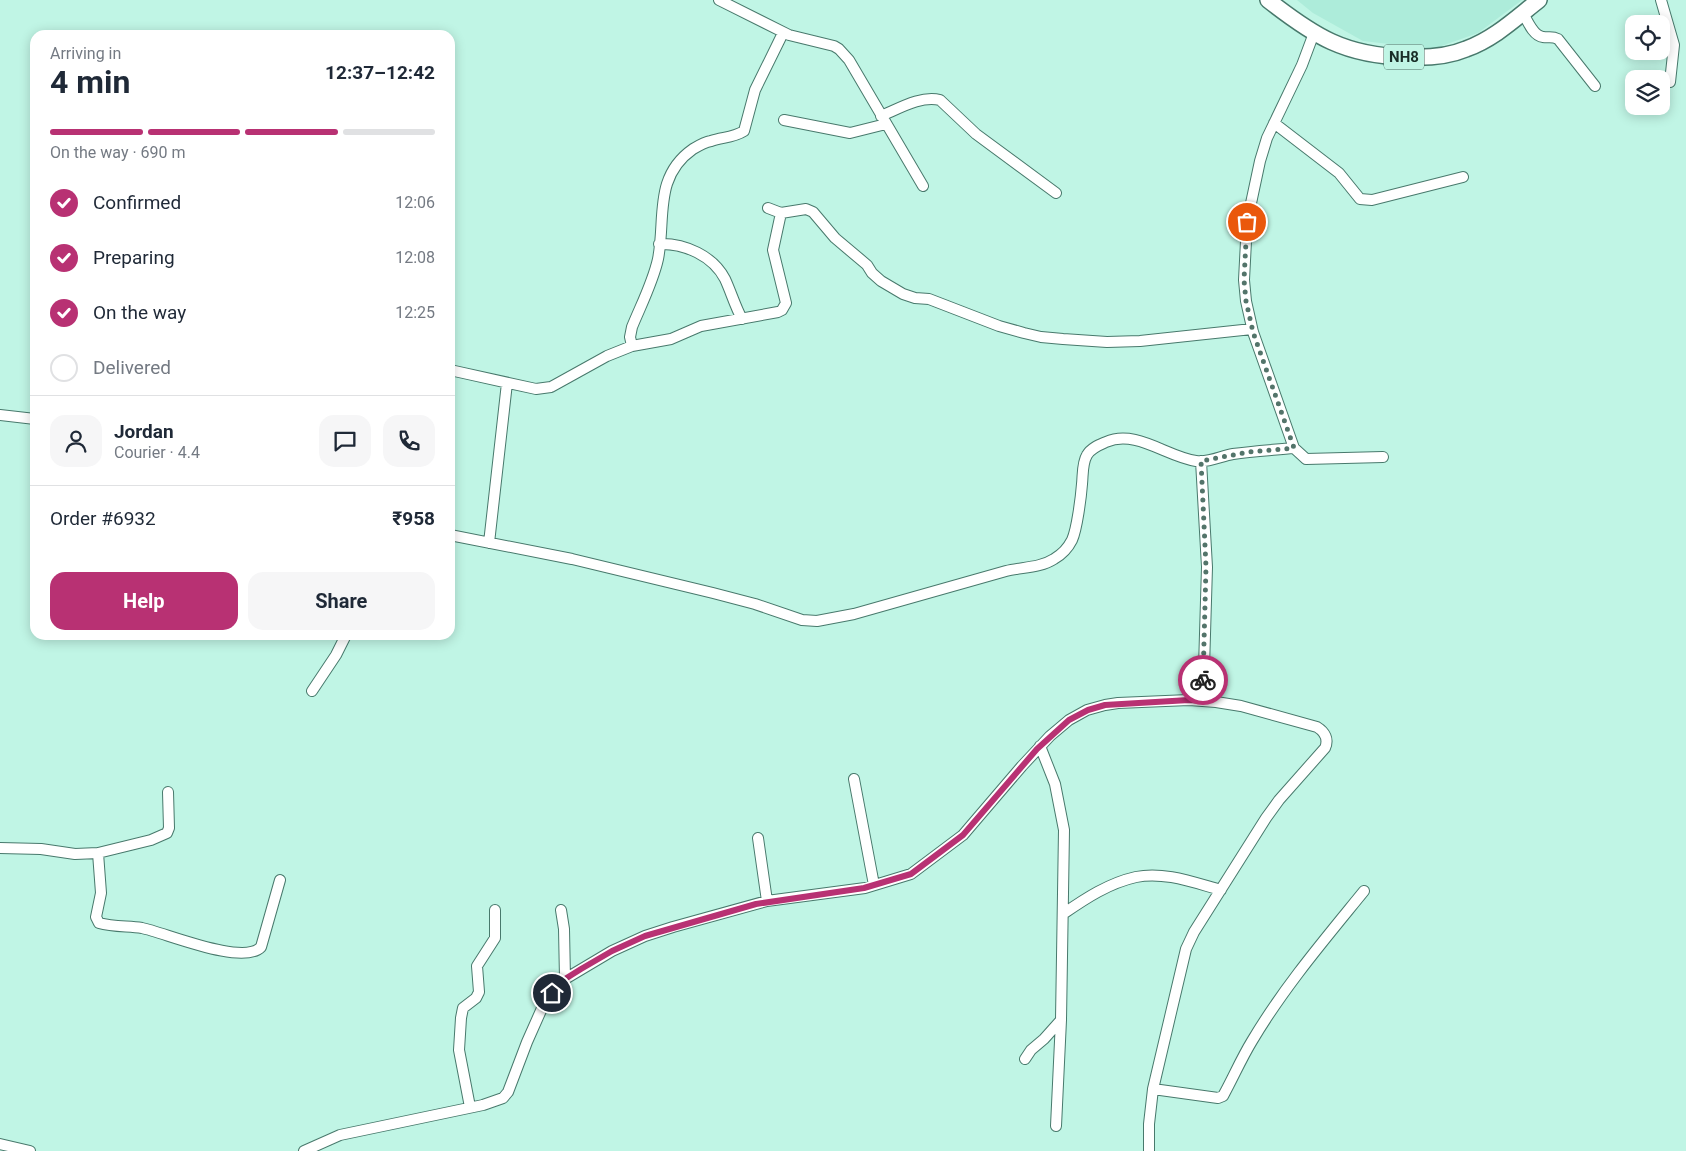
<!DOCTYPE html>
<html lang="en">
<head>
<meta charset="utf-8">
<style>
	body { margin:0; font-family:Roboto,sans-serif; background:#f6f6f7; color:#1f2937; height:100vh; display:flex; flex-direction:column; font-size:19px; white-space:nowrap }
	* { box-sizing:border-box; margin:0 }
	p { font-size:16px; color:#747a83 }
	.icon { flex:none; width:28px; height:28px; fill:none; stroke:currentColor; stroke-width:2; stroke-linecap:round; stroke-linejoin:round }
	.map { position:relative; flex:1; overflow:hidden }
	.panel { position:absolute; left:30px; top:30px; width:425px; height:610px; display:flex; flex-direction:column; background:#fff; border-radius:15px; box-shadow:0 2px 12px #0003 }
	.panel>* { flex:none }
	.controls { position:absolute; left:1625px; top:15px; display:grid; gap:10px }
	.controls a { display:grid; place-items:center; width:45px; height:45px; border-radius:10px; background:#fff; box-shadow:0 2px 12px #0003; font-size:25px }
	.pin { position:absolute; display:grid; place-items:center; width:42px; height:42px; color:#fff; margin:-21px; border:2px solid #fff; border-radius:50%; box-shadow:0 1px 5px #0007 }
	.courier { position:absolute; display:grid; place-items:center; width:50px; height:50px; margin:-25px; border:4px solid #b83173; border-radius:50%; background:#fff; color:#222; box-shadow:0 1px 6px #0007 }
	.headline em { font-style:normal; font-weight:700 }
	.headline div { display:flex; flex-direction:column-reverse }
	.headline { display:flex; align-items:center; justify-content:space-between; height:85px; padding:0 20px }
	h1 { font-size:32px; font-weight:700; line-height:38px }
	.bar { display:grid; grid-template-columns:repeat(4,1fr); gap:8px 5px; align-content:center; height:60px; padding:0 20px }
	.bar i { height:6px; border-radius:4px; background:#e0e1e3 }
	.bar .active { background:#b83173 }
	.bar p { grid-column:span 4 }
	.line { display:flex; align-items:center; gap:12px; padding:0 20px; border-top:1px solid #e0e1e3 }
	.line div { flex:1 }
	.round { display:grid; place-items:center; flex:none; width:52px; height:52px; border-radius:15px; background:#f6f6f7 }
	ol { padding:0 20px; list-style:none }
	li { display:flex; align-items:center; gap:15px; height:55px }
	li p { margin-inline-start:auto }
	li .icon { padding:5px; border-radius:50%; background:#b83173; color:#fff; stroke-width:4 }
	li:last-child { color:#747a83 }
	li i { width:28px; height:28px; border:2px solid #e0e1e3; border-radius:50% }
	.action { display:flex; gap:10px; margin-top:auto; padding:10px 20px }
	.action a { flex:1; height:58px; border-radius:15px; background:#b83173; color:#fff; font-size:20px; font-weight:700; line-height:58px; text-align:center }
	.action a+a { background:#f6f6f7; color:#1f2937 }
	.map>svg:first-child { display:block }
	.built { fill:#adecda }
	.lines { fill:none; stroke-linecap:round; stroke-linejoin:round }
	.minor-casing { stroke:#48796c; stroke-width:12 }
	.highway-casing { stroke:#48796c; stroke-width:18 }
	.minor { stroke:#fff; stroke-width:10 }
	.highway { stroke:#fff; stroke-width:15 }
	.done { stroke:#53746a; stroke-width:5; stroke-dasharray:0 9 }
	.route { stroke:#b83173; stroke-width:6 }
	.labels { text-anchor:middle; stroke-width:5; stroke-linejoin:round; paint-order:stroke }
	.shield { fill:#c0f5e5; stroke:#4b6a61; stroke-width:1 }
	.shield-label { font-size:15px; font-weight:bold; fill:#192e28 }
</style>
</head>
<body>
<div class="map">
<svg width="1686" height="1151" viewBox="0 0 1686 1151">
	<rect width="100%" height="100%" fill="#c0f5e5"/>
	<path class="built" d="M1297,0h225l-44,33 -45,16 -70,-8 -50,-28z"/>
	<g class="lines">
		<defs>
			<path id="minor" d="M719,0l70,35 45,11 5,3 10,11 74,126
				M1661,0l13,45 -4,37
				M1523,13c4,7 10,23 20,24 6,1 9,-1 15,2l37,47
				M1314,33l-12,32 -35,73 -7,23 -13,61 -3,58 2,21 7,31 41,116 12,11 77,-2
				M881,116c17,-7 40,-21 59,-16l36,34 80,59
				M784,120l66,13 36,-9
				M1274,123l65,50 21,26 12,1 91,-23
				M768,208l13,5 25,-4 7,3 22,26 32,27 5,8 9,8 22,13 12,4 14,1 70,27 25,7 17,4 22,2 44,3 33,-1 112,-12
				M659,244c26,-1 54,12 66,35 6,13 10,27 17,40
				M632,346l-2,-9 2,-10c9,-22 21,-45 26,-68 8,-40 -5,-82 35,-110 5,-3 12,-7 18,-8 11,-4 22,-3 33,-10l11,-41 28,-57
				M450,370l86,19 15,-2 56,-31 25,-10 39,-7 30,-13 77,-14 4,-2 4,-7 -13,-53 8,-37
				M0,415l35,4
				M1201,461l6,106 -4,134
				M450,535l122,24 141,34 42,11 47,16 15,1 37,-7 152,-43c16,-4 34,-3 48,-12 7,-4 14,-11 18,-19 5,-11 9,-43 10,-56 1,-9 0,-21 5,-29 4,-7 12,-10 19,-13 30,-13 61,15 90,19 13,2 25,-5 37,-7 20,-3 41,-4 61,-6
				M489,543l18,-160
				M312,691l24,-36 10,-20
				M1040,746l15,38 9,46 -3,190 -5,106
				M854,779l20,106
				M758,838l9,63
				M0,848l41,1 34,5 23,-1 53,-13 16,-7 2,-5 -1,-36
				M98,853l3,40 -5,24 3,6c14,4 29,3 43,5 24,5 101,38 119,19l19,-67
				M561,910l3,19 1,50
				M1063,914c23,-16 46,-31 73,-37 28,-6 59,6 85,13
				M1025,1059l6,-9 13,-11 17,-19
				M1153,1089l65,9 5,-2c10,-18 18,-37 29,-55 32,-54 73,-102 112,-150
				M470,1107l-11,-57 2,-32 2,-10 13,-10 3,-6 -2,-26 18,-28v-28
				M0,1144l30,7
				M304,1151l36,-16 143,-30 20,-7 5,-6 19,-50 16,-36 22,-27 47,-28 33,-15 28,-9 94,-26 98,-13 46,-14 52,-39 59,-69 28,-30 19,-16 18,-10 18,-5 13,-2 71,-3 27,2 25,4 76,21c8,5 12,12 8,21l-46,52 -13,18 -72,114 -8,17 -33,140 -4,35v27"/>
			<path id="highway" d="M1268,0c46,36 77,56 138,57 20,1 41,0 60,-8 28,-10 50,-31 73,-49"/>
		</defs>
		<use href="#minor" class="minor-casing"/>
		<use href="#highway" class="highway-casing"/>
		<use href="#minor" class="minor"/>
		<use href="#highway" class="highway"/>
	</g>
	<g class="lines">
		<path class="done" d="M1203,680l3,-113 -5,-106 48,-9 45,-4 -41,-116 -7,-31 -2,-21 3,-58"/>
		<path class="route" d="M552,993l13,-14 16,-10 31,-18 33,-15 111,-32 108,-16 47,-14 52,-39 74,-86 32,-29 19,-10 17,-5 84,-5 14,1v-21"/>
	</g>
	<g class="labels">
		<rect class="shield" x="1384" y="44.5" width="40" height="25" rx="4"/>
		<g class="shield-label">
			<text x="1404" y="62">NH8</text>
		</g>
	</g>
</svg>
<div class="controls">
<a><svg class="icon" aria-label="locate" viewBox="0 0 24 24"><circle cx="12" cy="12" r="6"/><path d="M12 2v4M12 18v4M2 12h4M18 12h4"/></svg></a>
<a><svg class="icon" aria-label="layers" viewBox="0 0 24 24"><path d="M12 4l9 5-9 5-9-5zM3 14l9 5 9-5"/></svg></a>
</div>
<div class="pin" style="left:1247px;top:222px;background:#ea580c"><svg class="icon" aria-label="bag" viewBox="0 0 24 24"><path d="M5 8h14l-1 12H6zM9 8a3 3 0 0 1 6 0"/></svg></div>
<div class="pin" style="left:552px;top:993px;background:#1f2937"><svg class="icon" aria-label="home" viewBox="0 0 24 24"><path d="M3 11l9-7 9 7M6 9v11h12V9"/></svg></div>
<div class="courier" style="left:1203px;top:680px"><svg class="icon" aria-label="bike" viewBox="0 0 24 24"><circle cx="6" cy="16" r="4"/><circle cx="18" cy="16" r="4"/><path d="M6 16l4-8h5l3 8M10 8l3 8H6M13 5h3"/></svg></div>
<section class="panel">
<div class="headline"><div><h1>4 min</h1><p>Arriving in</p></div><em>12:37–12:42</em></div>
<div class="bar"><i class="active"></i><i class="active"></i><i class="active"></i><i></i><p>On the way · 690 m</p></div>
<ol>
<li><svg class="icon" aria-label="check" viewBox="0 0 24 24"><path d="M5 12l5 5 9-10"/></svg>Confirmed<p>12:06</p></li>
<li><svg class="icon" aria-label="check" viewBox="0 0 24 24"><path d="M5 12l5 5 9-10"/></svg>Preparing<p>12:08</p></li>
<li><svg class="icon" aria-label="check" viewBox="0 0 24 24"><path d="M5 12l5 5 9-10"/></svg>On the way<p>12:25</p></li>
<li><i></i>Delivered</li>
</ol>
<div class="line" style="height:90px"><a class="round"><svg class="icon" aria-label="person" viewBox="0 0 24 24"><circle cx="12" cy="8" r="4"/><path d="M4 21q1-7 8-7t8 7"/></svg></a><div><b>Jordan</b><p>Courier · 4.4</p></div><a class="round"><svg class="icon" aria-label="chat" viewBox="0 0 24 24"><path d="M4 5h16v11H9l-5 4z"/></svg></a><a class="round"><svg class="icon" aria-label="phone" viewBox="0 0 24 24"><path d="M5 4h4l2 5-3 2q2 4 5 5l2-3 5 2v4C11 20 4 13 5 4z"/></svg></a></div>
<div class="line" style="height:65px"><div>Order #6932</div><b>₹958</b></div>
<div class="action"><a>Help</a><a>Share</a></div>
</section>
</div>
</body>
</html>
